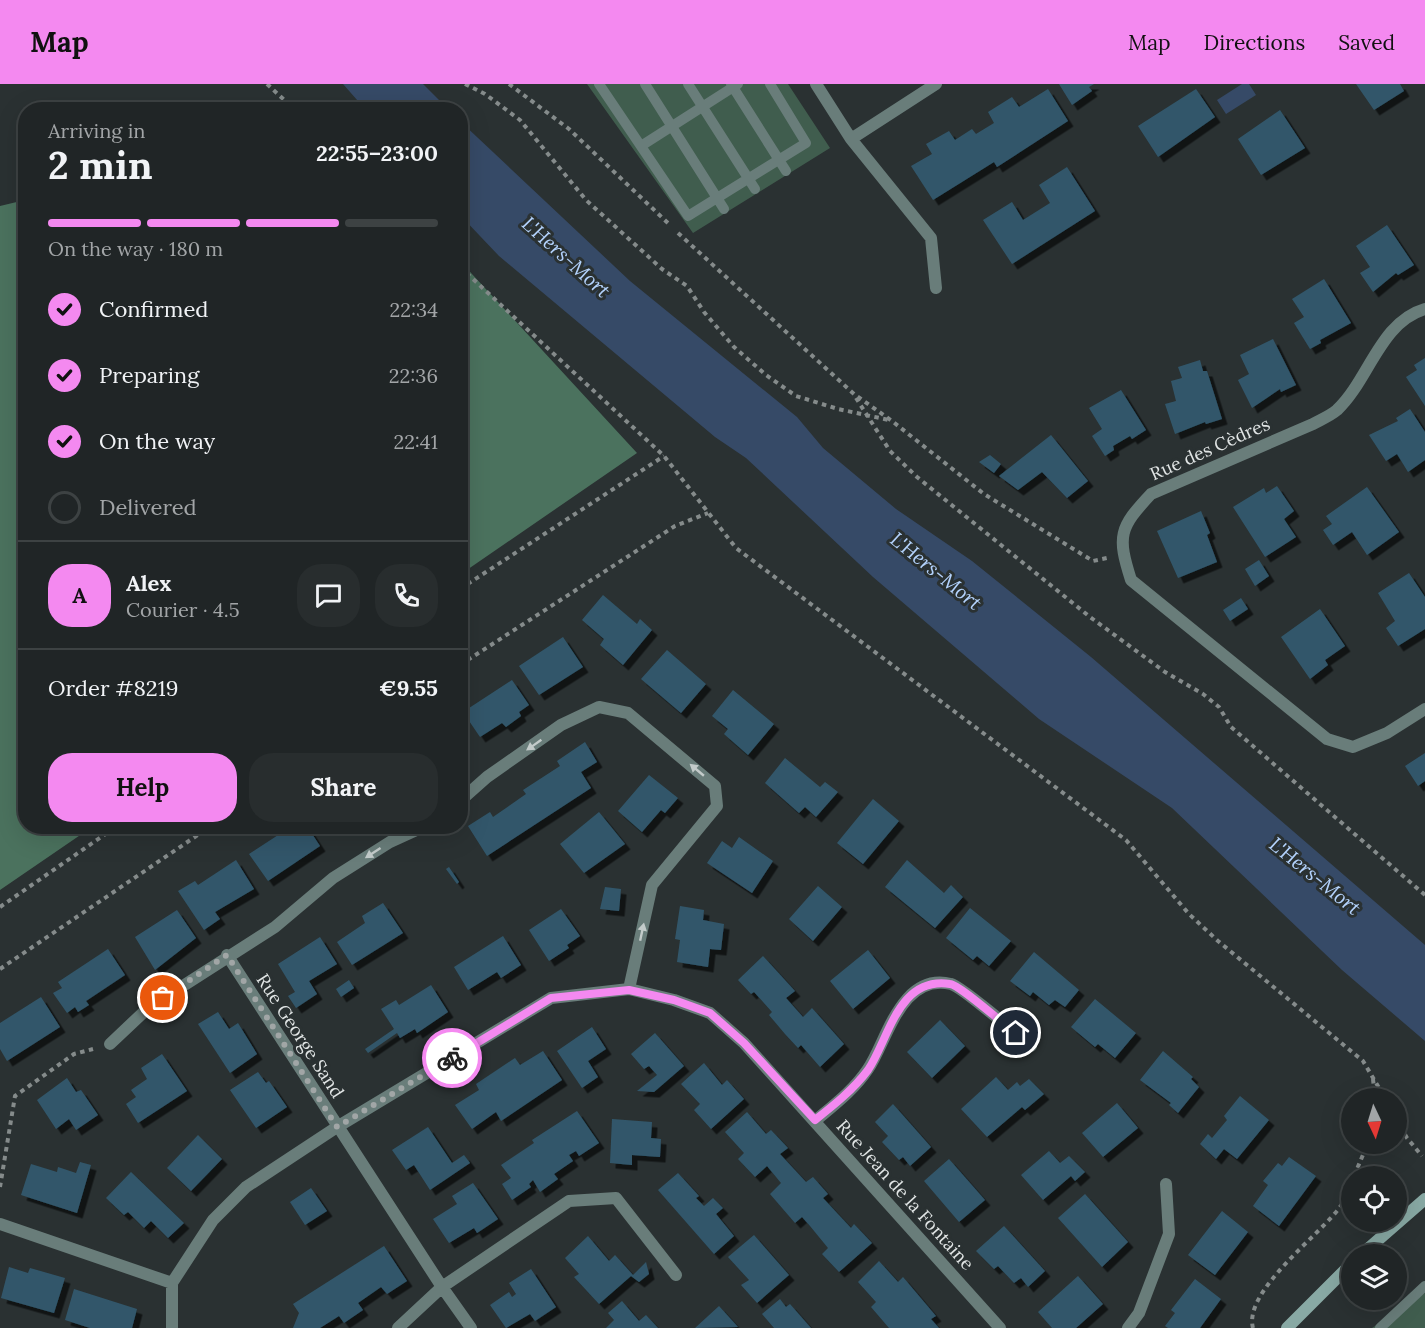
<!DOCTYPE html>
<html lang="en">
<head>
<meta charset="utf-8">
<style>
	body { margin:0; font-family:Lora,serif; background:#282d2e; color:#f1f3f6; height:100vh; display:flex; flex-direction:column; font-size:22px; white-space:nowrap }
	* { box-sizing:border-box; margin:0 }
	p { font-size:20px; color:#a2a5a7 }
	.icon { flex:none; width:33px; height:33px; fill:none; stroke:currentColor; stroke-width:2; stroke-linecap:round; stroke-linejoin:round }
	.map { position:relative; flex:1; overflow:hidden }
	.drawer { position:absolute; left:18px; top:18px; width:450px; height:732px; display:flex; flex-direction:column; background:#202526; border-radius:24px; box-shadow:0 6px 24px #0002,0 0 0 2px #3d4243 }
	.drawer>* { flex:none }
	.needle { width:39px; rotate:176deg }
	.fabs { position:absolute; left:1341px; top:1004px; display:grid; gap:12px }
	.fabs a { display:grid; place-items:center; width:66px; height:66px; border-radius:50%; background:#202526; box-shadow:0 6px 24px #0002,0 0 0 2px #3d4243; font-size:30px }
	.pin { position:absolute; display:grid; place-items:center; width:51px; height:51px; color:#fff; margin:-26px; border:3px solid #fff; border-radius:50%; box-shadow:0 2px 6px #0007 }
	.courier { position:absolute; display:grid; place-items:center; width:60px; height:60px; margin:-30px; border:4px solid #f489f0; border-radius:50%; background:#fff; color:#222; box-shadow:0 2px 8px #0007 }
	.head em { font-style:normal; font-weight:800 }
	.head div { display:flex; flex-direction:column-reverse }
	.head { display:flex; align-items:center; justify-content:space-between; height:102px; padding:0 30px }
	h1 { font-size:39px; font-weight:800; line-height:45px }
	.bar { display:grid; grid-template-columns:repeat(4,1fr); gap:9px 6px; align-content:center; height:72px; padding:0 30px }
	.bar i { height:8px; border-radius:4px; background:#3d4243 }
	.bar .active { background:#f489f0 }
	.bar p { grid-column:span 4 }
	.line { display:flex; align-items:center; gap:15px; padding:0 30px; border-top:2px solid #3d4243 }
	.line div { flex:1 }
	.round { display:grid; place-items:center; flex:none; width:63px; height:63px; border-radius:24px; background:#282d2e }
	ol { padding:0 30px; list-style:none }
	li { display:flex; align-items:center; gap:18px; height:66px }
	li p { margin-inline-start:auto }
	li .icon { padding:6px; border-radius:50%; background:#f489f0; color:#111; stroke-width:4 }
	li:last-child { color:#a2a5a7 }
	li i { width:33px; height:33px; border:3px solid #3d4243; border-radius:50% }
	.action { display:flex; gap:12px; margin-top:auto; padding:12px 30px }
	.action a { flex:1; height:69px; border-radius:24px; background:#f489f0; color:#111; font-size:24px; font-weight:800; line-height:69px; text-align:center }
	.action a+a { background:#282d2e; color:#f1f3f6 }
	header { display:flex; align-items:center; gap:36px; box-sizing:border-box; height:84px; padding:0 30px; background:#f489f0; color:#111 }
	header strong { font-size:28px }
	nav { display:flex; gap:33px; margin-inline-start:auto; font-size:21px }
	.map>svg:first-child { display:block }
	.green { fill:#405d4e }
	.forest { fill:#4b725e }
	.water { fill:#364a67 }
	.building { fill:#31576b; filter:url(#shadow) }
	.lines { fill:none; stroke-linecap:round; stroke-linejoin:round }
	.path { stroke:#858b8b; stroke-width:4; stroke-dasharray:4.5 4.5; stroke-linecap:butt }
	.lane { stroke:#697d7a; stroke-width:10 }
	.street { stroke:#697d7a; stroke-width:12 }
	.secondary { stroke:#88a9a4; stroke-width:12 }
	.oneway { fill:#c3cbca }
	.done { stroke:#a1a6a6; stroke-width:6; stroke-dasharray:0 10.8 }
	.route { stroke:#f489f0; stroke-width:8 }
	.labels { text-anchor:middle; stroke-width:6; stroke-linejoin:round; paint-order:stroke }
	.street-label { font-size:18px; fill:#e1e5e5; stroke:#2a3132 }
	.water-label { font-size:20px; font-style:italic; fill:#b3d2fc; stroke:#2a3132 }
</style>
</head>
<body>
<header>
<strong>Map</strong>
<nav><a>Map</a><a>Directions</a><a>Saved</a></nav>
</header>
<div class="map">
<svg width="1425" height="1244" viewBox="0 0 1425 1244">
	<defs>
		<filter id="shadow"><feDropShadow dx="5.5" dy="5.5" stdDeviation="0" flood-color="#0009"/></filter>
	</defs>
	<rect width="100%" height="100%" fill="#2a3132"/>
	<path class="green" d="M587,0h201l42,64 -137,85z
		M1425,1209v35h-53z"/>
	<path class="forest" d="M25,116l1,626 66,1 -92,63v-684z
		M460,177l177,192 -176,121h-1z"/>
	<path class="water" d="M343,0h80l25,25h-83z
		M1242,0h7l7,11 -30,19 -9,-14z
		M461,38l169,159 167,136 26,31 73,61 76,52 119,96 334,288v96l-83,-71 -170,-162 -133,-89 -166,-142 -127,-119 -31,-21 -216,-181 -38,-40z"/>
	<path class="building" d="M1059,0h35l-5,3 3,4 -20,14z
		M1356,0h44l4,7 -30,19z
		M1048,5l20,32 -71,46 -3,-5 -61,38 -22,-34 21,-12 -6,-10 23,-13 6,9 17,-11 4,5 18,-11 -6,-11 24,-15 7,10z
		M1196,5l19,28 -57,40 -20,-31z
		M1280,26l25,38 -44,27 -23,-36z
		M1067,83l28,44 -83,53 -29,-44 29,-18 11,18 27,-17 -11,-18z
		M1387,141l27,40 -16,10 -2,-2 -23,19 -13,-19 10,-6 -14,-21z
		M1324,195l27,44 -31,17 1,3 -11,6 -16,-26 10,-6 -12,-18z
		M1273,255l23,46 -15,7 -1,-3 -28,19 -14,-28 11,-6 -9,-19z
		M1425,274v48l-19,-29 11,-7 -3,-5z
		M1200,276l3,11h4l15,48 -16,5 -1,-2 -30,12 -10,-30 11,-3 -5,-20 11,-3 -4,-11z
		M1121,306l25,40 -14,9 -2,-3 -17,10 1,4 -9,6 -13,-20 10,-7 -13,-21z
		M1410,325l15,23v28l-17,12 -11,-18 -11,7 -17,-26 29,-14 -2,-3z
		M1051,351l37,46 -21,17 -25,-26 -24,18 -19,-14z
		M990,371l11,9 -7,9 -15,-11z
		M1277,402l17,25 -10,8 12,18 -31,20 -32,-50 31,-19 2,5z
		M1367,403l32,45 -32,23 -15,-23 -19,13 -10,-15 9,-6 -6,-8z
		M1201,427l9,22 -3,2 10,27 -39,16 -21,-47z
		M1259,476l10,16 -14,10 -10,-17z
		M1409,489l16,24v32l-27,17 -12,-18 9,-7 -17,-28z
		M603,511l34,29 3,-5 12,11 -29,35 -23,-20 4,-6 -22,-19z
		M1241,514l7,11 -18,12 -7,-11z
		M1320,525l25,37 -20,14 3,5 -18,14 -29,-42z
		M563,553l20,30 -44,28 -20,-29z
		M667,566l39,34 -25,29 -40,-34z
		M512,596l17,25 -10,7 2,4 -15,11 -4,-4 -22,14 -17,-25z
		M733,606l41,34 -26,31 -24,-21 4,-5 -16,-13z
		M585,658l12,20 -16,10 10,16 -104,68 -19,-30 22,-14 3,5 33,-23 -3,-4 37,-24 -3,-5z
		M1425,669v28l-7,5 -13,-20z
		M785,674l35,29 5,-5 13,10 -22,25 -11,-10 -6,6 -34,-30z
		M649,691l29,23 -13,15 -4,-3 -19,22 -24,-21z
		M873,715l26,22 -36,43 -26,-21z
		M599,728l26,32 -41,29 -24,-29z
		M292,742h15l13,20 -52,35 -19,-27z
		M739,753l34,24 -21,32 -45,-30 15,-22 10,7z
		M236,776l18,29 -39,23 5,7 -16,11 -26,-39 17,-10 3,4z
		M907,776l37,33 7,-8 12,12 -28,31 -50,-41z
		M449,783l10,15 -2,2 -11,-15z
		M818,802l24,21 -29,34 -24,-22z
		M605,803l16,2 -2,22 -19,-2z
		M383,819l20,30 -51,32 -15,-23 28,-19 -3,-7z
		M680,822l24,4 -1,10 21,4 -3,26 -11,-1 -2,18 -31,-5 3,-22 -5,-1z
		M970,824l41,33 -22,25 -12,-10 -4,4 -27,-22z
		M561,825l19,27 -13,9 2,3 -20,13 -20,-31z
		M177,826l19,28 -41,32 -20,-33z
		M503,852l18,29 -20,13 -4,-6 -29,18 -14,-23z
		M320,853l17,27 -28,17 8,13 -21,14 -8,-12 7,-4 -17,-28z
		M108,865l17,26 -39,26 3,4 -11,7 -3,-5 -8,6 -14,-20 9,-5 -4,-6z
		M868,866l22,28 -37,31 -23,-28z
		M1034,868l45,38 -14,17 -10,-7 -6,5 -16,-13 -3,4 -20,-15z
		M763,872l32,35 -9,7 17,19 9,-9 32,36 -24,23 -19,-22 -3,3 -13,-14 -16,-19 3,-3 -18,-20 -3,2 -13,-14z
		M349,896l5,8 -13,9 -5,-8z
		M431,901l17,27 -31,21 -2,-4 -15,9 -3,-5 -29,20 -3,-4 29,-20 -13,-20 15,-9 3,5z
		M41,913l19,30 -53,34 -7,-12v-26z
		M1095,915l41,34 -21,25 -17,-14 -3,3 -24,-20z
		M218,928l11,17 9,-6 19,31 -27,19 -32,-49z
		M940,936l25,26 -33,32 -25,-26z
		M592,943l14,22 -18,12 10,16 -16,11 -25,-37z
		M655,949l29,33 -30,26 -17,-1 20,-16 -8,-9 -5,3 -13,-15z
		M543,967l19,29 -61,41 -5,-9 -24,17 -17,-24 24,-15 -3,-6 39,-26 5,7z
		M1163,967l30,26 -2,2 8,8 -21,26 -9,-8 2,-2 -31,-23z
		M162,970l25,37 -49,32 -12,-19 10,-7 -5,-7 16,-11 -6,-11z
		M704,979l18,22 5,-5 17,19 -33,30 -17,-19 6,-6 -19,-20z
		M258,988l8,11 3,-2 18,26 -31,21 -26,-38z
		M996,993l12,13 9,-8 3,4 9,-7 15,15 -19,16 -3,-3 -35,30 -26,-28z
		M67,994l9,14 5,-2 17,25 -22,15 -7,-11 -13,10 -19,-29z
		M1240,1012l29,24 -32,39 -13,-10 -8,10 -16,-15 8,-10 4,4 15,-18 -3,-4z
		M1117,1019l21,25 -35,29 -21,-24z
		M893,1020l38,43 -21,19 -7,-9 -4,3 -17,-18 6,-6 -13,-14z
		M577,1027l22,32 -20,13 -3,-5 -7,4 4,6 -19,13 4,5 -18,13 -7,-12 -4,4 2,3 -19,13 -10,-16 9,-6 -10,-13 33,-22 -2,-3z
		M747,1028l19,22 5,-4 17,18 -8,6 26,28 7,-5 15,17 -5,4 28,30 3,-4 18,19 -33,29 -17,-18 6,-6 -18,-22 -8,-9 -7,6 -25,-29 11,-11 -14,-17 -12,11 -17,-18 6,-6 -19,-21z
		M612,1035l40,3 -1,16 10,1 -1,18 -28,-2v10l-22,-2z
		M428,1043l24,36 12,-8 6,8 -40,27 -16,-25 -8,5 -14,-20z
		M198,1051l24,24 -31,32 -24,-23z
		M1049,1067l11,12 9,-7 16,16 -10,9 -4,-5 -28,24 -22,-25z
		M1289,1073l27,19 -37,50 -26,-20 15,-21 -5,-4 15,-18 4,3z
		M949,1075l36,41 -26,22 -35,-41z
		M80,1078l11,3 -14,48 -56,-18 10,-31 26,8 1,-5 18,6z
		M131,1088l53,51 -16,15 -17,-17 -7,7 -16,-16 -4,3 -18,-17z
		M678,1089l21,23 -3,2 8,8 9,-8 10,10 -7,6 18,22 -20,18 -56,-64z
		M473,1099l25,36 -21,14 -3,-5 -25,15 -16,-24 24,-15 -5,-8z
		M311,1104l16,23 -22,14 -15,-23z
		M1085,1110l43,48 -26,25 -44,-49z
		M1222,1127l26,21 -33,43 -27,-20z
		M1004,1142l41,45 -17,16 -7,-9 -7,5 -16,-17 -4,3 -18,-18z
		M754,1151l35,40 -32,28 -16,-18 8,-5 -21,-23z
		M588,1152l21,25 6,-6 18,20 13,-13 3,12 -10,8 -8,-6 -32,28 -25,-27 5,-3 -14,-16z
		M384,1162l23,35 -20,13 -6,-7 -23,16 5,7 -19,13 -5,-7 -19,12h-27l6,-15 -6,-9z
		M879,1177l19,21 5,-5 33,39 -5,3 8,9h-50l-18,-21 5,-5 -18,-20z
		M9,1183l19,6 2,-5 35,10 -11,35 -53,-15z
		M531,1185l25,38 -21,14 -5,-7 -24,14 -16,-23 19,-13 3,5 4,-3 -7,-11z
		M1078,1192l25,28 -27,24h-24l-14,-16z
		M1195,1195l26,20 -21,29h-32l-3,-2 10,-13 -4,-3z
		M74,1205l63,20 -5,19h-42l-25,-8z
		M780,1215l6,8 4,-3 21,24h-37l-12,-14z
		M622,1217l17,20 7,-6 12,13h-52l8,-8 -6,-7z
		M719,1222l19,21 -43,1z"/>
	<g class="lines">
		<path class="path" d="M267,0l28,26
			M465,0l20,10 35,26 66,80 76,69 25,17 17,26 30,35 32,28 30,21 42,13 51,11
			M509,0l60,45 102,97
			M678,149l176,161 38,27 92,73 109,67 14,-3
			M460,183l204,189 72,92 390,292 63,74 29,27 145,120 22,37
			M856,314l34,53 27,26 173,140 75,55 38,22 16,13 12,20 194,168
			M460,505l204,-133
			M460,581l215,-139 33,-13
			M0,823l117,-81
			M0,885l211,-143
			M1373,995l2,19
			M1396,1035l11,19 15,18
			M1354,1092l14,-33
			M0,1103l15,-91 59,-42 19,-5
			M1253,1244c-10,-37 67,-93 87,-121 5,-7 8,-17 12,-25"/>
		<path class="lane" d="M599,0l89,132 118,-73 -36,-59
			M645,0l79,125
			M688,0l67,105
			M731,0l55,87
			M641,62l97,-62
			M1380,1244l45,-42"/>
		<path class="street" d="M816,0l35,55 80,99 5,50
			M851,55l85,-55
			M1425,225c-45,13 -56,71 -88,101 -7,6 -17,10 -24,14l-162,70c-32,34 -34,42 -20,86l196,159 26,8 34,-14 38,-24
			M460,717l27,-24 74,-52 38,-18 29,6 87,73 2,20 -65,79 -23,104
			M227,871l215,332 29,41
			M110,960l37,-35 128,-82 58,-49 57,-36 35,-16
			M815,1037c19,-16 39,-31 53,-52 19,-28 33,-97 83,-85 10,2 68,52 80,62
			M0,1140l172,59
			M172,1244v-45l41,-63 33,-33 91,-60 214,-129 78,-9 45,11 36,13 34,30 256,285
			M398,1244l44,-41 127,-86 47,-3 60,77
			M1128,1244l11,-15 30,-79 -3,-50"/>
		<path class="secondary" d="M1362,1170l63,-55
			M1287,1244l65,-65"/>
	</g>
	<defs><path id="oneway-solid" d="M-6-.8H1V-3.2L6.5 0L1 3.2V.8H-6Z" transform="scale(1.5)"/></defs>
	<g class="oneway">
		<use href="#oneway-solid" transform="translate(534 661) rotate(145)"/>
		<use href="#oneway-solid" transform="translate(697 686) rotate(-140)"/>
		<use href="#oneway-solid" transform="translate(373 769) rotate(147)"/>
		<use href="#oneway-solid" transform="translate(642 848) rotate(-78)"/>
	</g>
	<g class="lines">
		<path class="done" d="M163,914l64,-43 110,172 115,-69"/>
		<path class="route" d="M452,974l99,-60 78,-8 45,10 36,13 34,30 71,77c19,-15 38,-30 53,-50 21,-31 30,-94 82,-86 10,1 54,41 66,49"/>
	</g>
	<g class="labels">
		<g class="street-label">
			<text transform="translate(1210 365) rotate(-24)" y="6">Rue des Cèdres</text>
			<text transform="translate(300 952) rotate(57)" y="6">Rue George Sand</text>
			<text transform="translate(905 1111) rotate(48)" y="6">Rue Jean de la Fontaine</text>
		</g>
		<g class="water-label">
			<text transform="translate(566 173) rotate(42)" y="7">L'Hers-Mort</text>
			<text transform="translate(936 487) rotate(39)" y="7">L'Hers-Mort</text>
			<text transform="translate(1315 792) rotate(39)" y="7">L'Hers-Mort</text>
		</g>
	</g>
</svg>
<div class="fabs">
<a><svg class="needle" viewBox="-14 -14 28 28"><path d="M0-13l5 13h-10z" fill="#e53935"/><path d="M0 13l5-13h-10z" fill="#a2a5a7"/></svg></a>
<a><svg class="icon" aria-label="locate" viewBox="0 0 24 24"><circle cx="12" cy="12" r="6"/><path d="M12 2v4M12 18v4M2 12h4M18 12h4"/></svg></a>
<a><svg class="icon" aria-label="layers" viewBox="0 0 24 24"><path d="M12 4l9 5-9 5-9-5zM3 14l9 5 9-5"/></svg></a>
</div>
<div class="pin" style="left:163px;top:914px;background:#ea580c"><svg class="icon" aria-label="bag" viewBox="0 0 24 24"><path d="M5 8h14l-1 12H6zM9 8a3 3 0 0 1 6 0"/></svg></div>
<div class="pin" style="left:1016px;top:949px;background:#1f2937"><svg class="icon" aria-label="home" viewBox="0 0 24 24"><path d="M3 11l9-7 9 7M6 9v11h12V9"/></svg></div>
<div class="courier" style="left:452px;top:974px"><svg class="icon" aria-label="bike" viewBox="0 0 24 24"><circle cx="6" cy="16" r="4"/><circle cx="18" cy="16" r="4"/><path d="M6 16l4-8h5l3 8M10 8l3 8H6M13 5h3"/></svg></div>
<section class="drawer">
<div class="head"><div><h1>2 min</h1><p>Arriving in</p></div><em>22:55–23:00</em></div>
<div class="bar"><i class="active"></i><i class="active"></i><i class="active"></i><i></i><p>On the way · 180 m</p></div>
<ol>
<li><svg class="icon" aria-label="check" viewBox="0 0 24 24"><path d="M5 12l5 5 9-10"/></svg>Confirmed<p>22:34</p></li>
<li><svg class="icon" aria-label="check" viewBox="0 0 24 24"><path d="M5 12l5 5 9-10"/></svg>Preparing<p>22:36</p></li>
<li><svg class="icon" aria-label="check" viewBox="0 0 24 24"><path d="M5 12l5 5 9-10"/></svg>On the way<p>22:41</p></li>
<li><i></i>Delivered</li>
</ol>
<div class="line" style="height:108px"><b class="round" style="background:#f489f0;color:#111">A</b><div><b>Alex</b><p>Courier · 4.5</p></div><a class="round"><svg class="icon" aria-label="chat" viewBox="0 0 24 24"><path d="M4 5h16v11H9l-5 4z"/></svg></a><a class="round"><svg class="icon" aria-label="phone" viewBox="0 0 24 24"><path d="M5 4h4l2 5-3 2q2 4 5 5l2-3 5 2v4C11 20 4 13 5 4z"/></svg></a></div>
<div class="line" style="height:78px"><div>Order #8219</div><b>€9.55</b></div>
<div class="action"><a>Help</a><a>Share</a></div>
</section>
</div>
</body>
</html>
